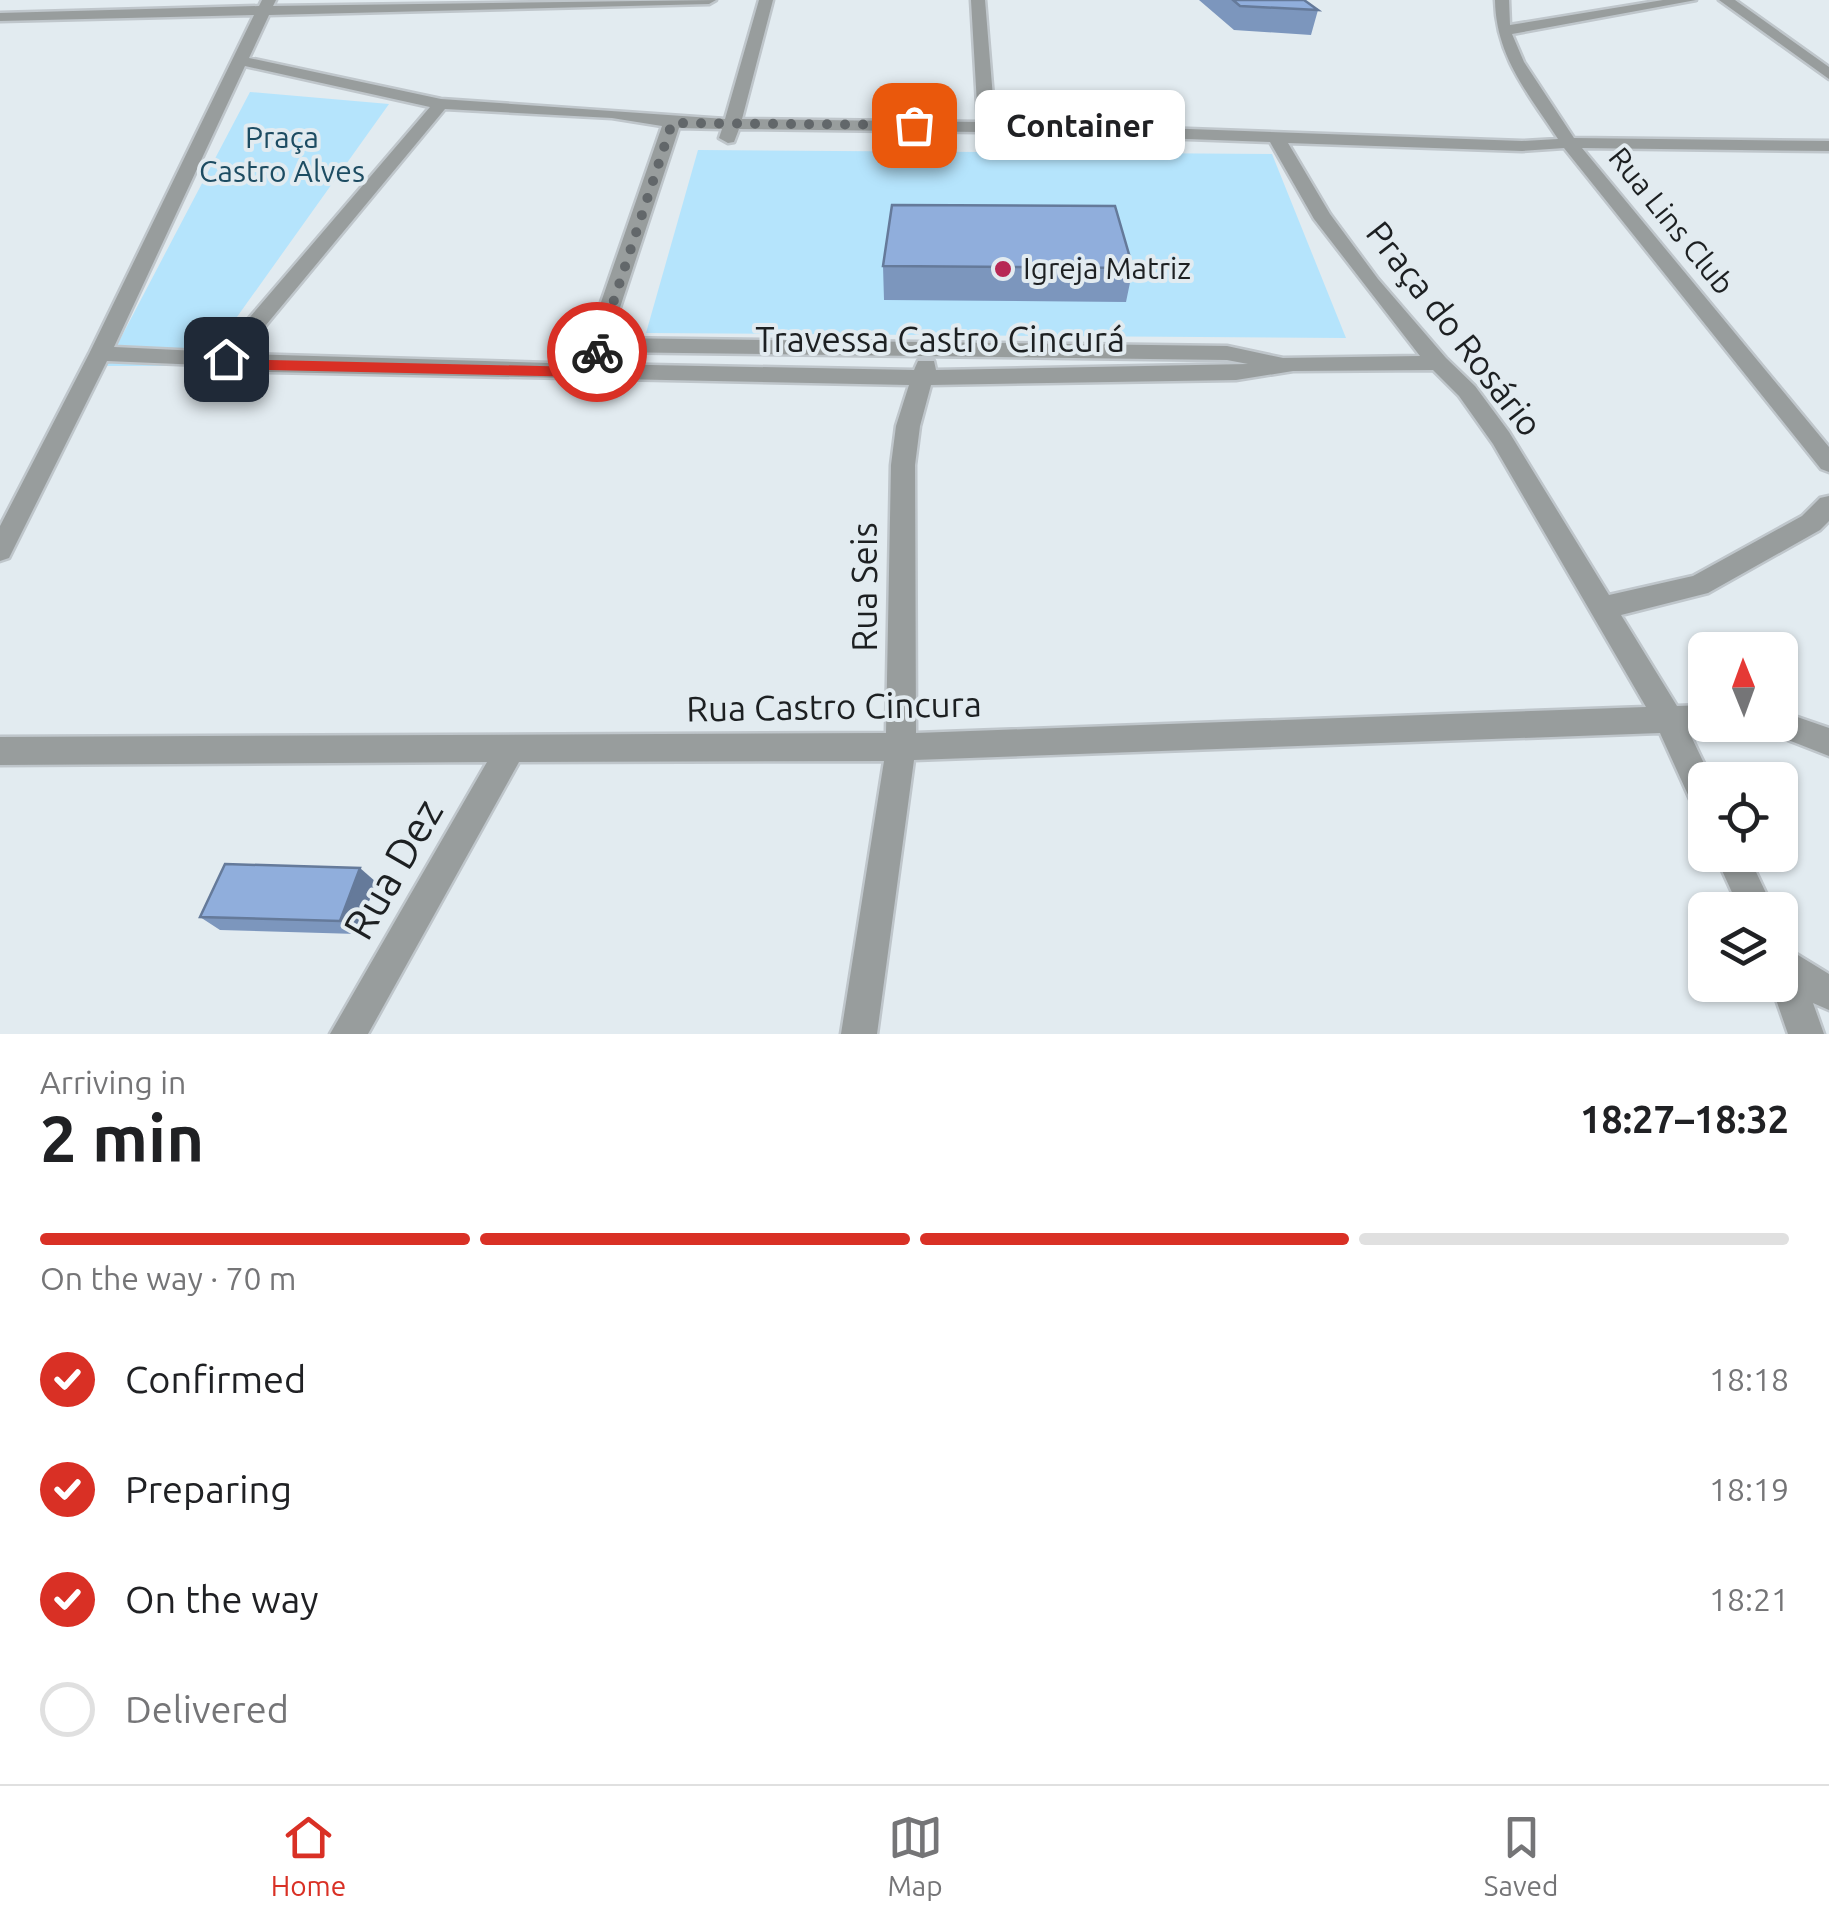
<!DOCTYPE html>
<html lang="en">
<head>
<meta charset="utf-8">
<style>
	body { margin:0; font-family:Ubuntu,sans-serif; background:#f6f6f6; color:#202124; height:100vh; display:flex; flex-direction:column; font-size:38px; white-space:nowrap }
	* { box-sizing:border-box; margin:0 }
	p { font-size:32px; color:#757577 }
	.icon { flex:none; width:55px; height:55px; fill:none; stroke:currentColor; stroke-width:2; stroke-linecap:round; stroke-linejoin:round }
	.map { position:relative; height:1034px; overflow:hidden }
	.panel { display:flex; flex-direction:column; background:#fff; flex:1 }
	.panel>* { flex:none }
	.needle { width:65px; rotate:359deg }
	.tools { position:absolute; left:1688px; top:632px; display:grid; gap:20px }
	.tools a { display:grid; place-items:center; width:110px; height:110px; border-radius:15px; background:#fff; box-shadow:0 2px 8px #0004; font-size:50px }
	.pin { position:absolute; display:grid; place-items:center; width:85px; height:85px; color:#fff; margin:-42px; border-radius:20px; box-shadow:0 5px 15px #0006 }
	.courier { position:absolute; display:grid; place-items:center; width:100px; height:100px; margin:-50px; border:8px solid #d93025; border-radius:50%; background:#fff; color:#222; box-shadow:0 2px 12px #0007 }
	.bubble { position:absolute; height:70px; border-radius:15px; background:#fff; box-shadow:0 2px 8px #0004; font-size:32px; font-weight:700; line-height:70px; text-align:center }
	.headline em { font-style:normal; font-weight:700 }
	.headline div { display:flex; flex-direction:column-reverse }
	.headline { display:flex; align-items:center; justify-content:space-between; height:170px; padding:0 40px }
	h1 { font-size:65px; font-weight:700; line-height:75px }
	.bar { display:grid; grid-template-columns:repeat(4,1fr); gap:15px 10px; align-content:center; height:120px; padding:0 40px }
	.bar i { height:12px; border-radius:8px; background:#e0e0e0 }
	.bar .selected { background:#d93025 }
	.bar p { grid-column:span 4 }
	ol { padding:0 40px; list-style:none }
	li { display:flex; align-items:center; gap:30px; height:110px }
	li p { margin-inline-start:auto }
	li .icon { padding:10px; border-radius:50%; background:#d93025; color:#fff; stroke-width:4 }
	li:last-child { color:#757577 }
	li i { width:55px; height:55px; border:5px solid #e0e0e0; border-radius:50% }
	.dock { display:flex; justify-content:space-around; align-items:center; height:140px; border-top:2px solid #e0e0e0; background:#fff; font-size:28px; color:#757577 }
	.dock a { display:grid; justify-items:center; gap:5px }
	.dock .selected { color:#d93025 }
	.map>svg:first-child { display:block }
	.green { fill:#b5e4fc }
	.lines { fill:none; stroke-linecap:round; stroke-linejoin:round }
	.minor-casing { stroke:#bfc6cb; stroke-width:5 }
	.minor { fill:#989d9d; fill-rule:evenodd }
	.wall { fill:#7c96bd }
	.shaded-wall { fill:#657a9a }
	.building { fill:#90aedc; stroke:#657a9a; stroke-width:2.5 }
	.route { fill:#d93025 }
	.done { stroke:#62676a; stroke-width:10; stroke-dasharray:0 18 }
	.poi-dot { fill:#b72855; stroke:#e2ebf0; stroke-width:4 }
	.labels { text-anchor:middle; stroke-width:8; stroke-linejoin:round; paint-order:stroke }
	.far-park-label { font-size:30px; fill:#1d4c62; stroke:#e2ebf0 }
	.far-street-label { font-size:30px; fill:#1d2022; stroke:#e2ebf0 }
	.far-poi-label { font-size:30px; fill:#1d2022; stroke:#e2ebf0; text-anchor:start }
	.street-label { font-size:35px; fill:#1d2022; stroke:#e2ebf0 }
	.near-street-label { font-size:42px; fill:#1d2022; stroke:#e2ebf0 }
</style>
</head>
<body>
<div class="map">
<svg width="1829" height="1034" viewBox="0 0 1829 1034">
	<rect width="100%" height="100%" fill="#e2ebf0"/>
	<path class="green" d="M250,92l139,12 -187,262h-96z
		M698,150l574,4 74,184 -700,-5z"/>
	<g class="lines">
		<defs>
			<path id="minor" d="M262,0h14l-3,6 443,-6 -7,4 -440,11 -20,43 192,41 284,20 34,-119h14l-31,119 236,3 -7,-122h14l10,122 527,19 36,-2c-30,-46 -62,-82 -63,-139h14l1,25 153,-25h33l-184,34 12,28 50,76 255,3v10l-247,-3 247,299v25l-8,-3 -257,-321 -42,3 -234,-8 42,71 48,65 68,79 29,28 34,46 100,163 84,-19 109,-60 18,-18 9,-2v25l-9,9 -112,63 -87,22 56,91 28,-1v20h11l-11,6 -16,1 23,48h-7v33l-11,-5 -34,-75 -746,27 -37,274h-36l43,-273 -365,1 -151,272h-38l157,-272 -487,3v-28l886,-4 5,-268 5,-39 13,-41 -640,-13 -43,-6 -119,-5 -98,197 -9,3v-35l89,-172 165,-339 -254,6v-8l259,-7zM245,66l185,41 -210,245 -106,-5zM445,109l167,9 50,8 -81,234 3,4 -342,-10zM679,128l43,1 -3,9 9,5 6,-1 5,-13 240,3v10l9,5 9,-5 -1,-10 274,10 44,77 106,137 -137,2 -56,-12 -617,-8zM605,352l622,8 21,4 -312,6 -2,-9h-16l-4,9 -314,-6zM1433,370l26,26 34,48 153,263 -730,26 -1,-268 5,-39 11,-41 305,-5 57,-9z
				M1719,0h16l94,67v12z
				M1780,711l49,17v28l-59,-23 -4,-8h14z
				M1715,855h33l26,55h-34z
				M1780,944l49,30v36l-16,-7 11,31h-36l-17,-49h9z"/>
		</defs>
		<use href="#minor" class="minor-casing"/>
		<use href="#minor" class="minor"/>
	</g>
	<path class="wall" d="M1199,0h105l14,10 -7,25 -77,-5z
		M883,266l250,2 -7,34 -242,-2z
		M376,882l-19,52 -137,-4 -20,-13z"/>
	<path class="shaded-wall" d="M360,868l16,14 -19,52 -17,-13z"/>
	<path class="building" d="M1233,0h71l14,10 -78,-4z
		M892,205l223,1 18,62 -250,-2z
		M225,864l135,4 -20,53 -140,-4z"/>
	<path class="route" d="M592,348l12,4 -12,23 -6,2 -317,-7 -43,-6 -7,-5 7,-5 43,6 313,7z"/>
	<g class="lines">
		<path class="done" d="M597,352l75,-229 242,2"/>
	</g>
	<circle class="poi-dot" cx="1003" cy="269" r="10"/>
	<g class="labels">
		<g class="far-park-label">
			<text x="282" y="148">Praça<tspan x="282" dy="34">Castro Alves</tspan></text>
		</g>
		<g class="far-street-label">
			<text transform="translate(1671 221) rotate(51)" y="10">Rua Lins Club</text>
		</g>
		<g class="far-poi-label">
			<text x="1023" y="279">Igreja Matriz</text>
		</g>
		<g class="street-label">
			<text transform="translate(1454 329) rotate(52)" y="12">Praça do Rosário</text>
			<text x="940" y="352">Travessa Castro Cincurá</text>
			<text transform="translate(865 587) rotate(-90)" y="12">Rua Seis</text>
			<text transform="translate(834 707) rotate(-1)" y="12">Rua Castro Cincura</text>
		</g>
		<g class="near-street-label">
			<text transform="translate(393 869) rotate(-60)" y="15">Rua Dez</text>
		</g>
	</g>
</svg>
<div class="tools">
<a><svg class="needle" viewBox="-14 -14 28 28"><path d="M0-13l5 13h-10z" fill="#e53935"/><path d="M0 13l5-13h-10z" fill="#757577"/></svg></a>
<a><svg class="icon" aria-label="locate" viewBox="0 0 24 24"><circle cx="12" cy="12" r="6"/><path d="M12 2v4M12 18v4M2 12h4M18 12h4"/></svg></a>
<a><svg class="icon" aria-label="layers" viewBox="0 0 24 24"><path d="M12 4l9 5-9 5-9-5zM3 14l9 5 9-5"/></svg></a>
</div>
<div class="pin" style="left:914px;top:125px;background:#ea580c"><svg class="icon" aria-label="bag" viewBox="0 0 24 24"><path d="M5 8h14l-1 12H6zM9 8a3 3 0 0 1 6 0"/></svg></div>
<div class="pin" style="left:226px;top:359px;background:#1f2937"><svg class="icon" aria-label="home" viewBox="0 0 24 24"><path d="M3 11l9-7 9 7M6 9v11h12V9"/></svg></div>
<div class="courier" style="left:597px;top:352px"><svg class="icon" aria-label="bike" viewBox="0 0 24 24"><circle cx="6" cy="16" r="4"/><circle cx="18" cy="16" r="4"/><path d="M6 16l4-8h5l3 8M10 8l3 8H6M13 5h3"/></svg></div>
<div class="bubble" style="left:975px;top:90px;width:210px">Container</div>
</div>
<section class="panel">
<div class="headline"><div><h1>2 min</h1><p>Arriving in</p></div><em>18:27–18:32</em></div>
<div class="bar"><i class="selected"></i><i class="selected"></i><i class="selected"></i><i></i><p>On the way · 70 m</p></div>
<ol>
<li><svg class="icon" aria-label="check" viewBox="0 0 24 24"><path d="M5 12l5 5 9-10"/></svg>Confirmed<p>18:18</p></li>
<li><svg class="icon" aria-label="check" viewBox="0 0 24 24"><path d="M5 12l5 5 9-10"/></svg>Preparing<p>18:19</p></li>
<li><svg class="icon" aria-label="check" viewBox="0 0 24 24"><path d="M5 12l5 5 9-10"/></svg>On the way<p>18:21</p></li>
<li><i></i>Delivered</li>
</ol>
</section>
<nav class="dock">
<a class="selected"><svg class="icon" aria-label="home" viewBox="0 0 24 24"><path d="M3 11l9-7 9 7M6 9v11h12V9"/></svg>Home</a>
<a><svg class="icon" aria-label="map" viewBox="0 0 24 24"><path d="M3 6l6-2 6 2 6-2v14l-6 2-6-2-6 2zM9 4v14M15 6v14"/></svg>Map</a>
<a><svg class="icon" aria-label="saved" viewBox="0 0 24 24"><path d="M7 4h10v16l-5-4-5 4z"/></svg>Saved</a>
</nav>
</body>
</html>
